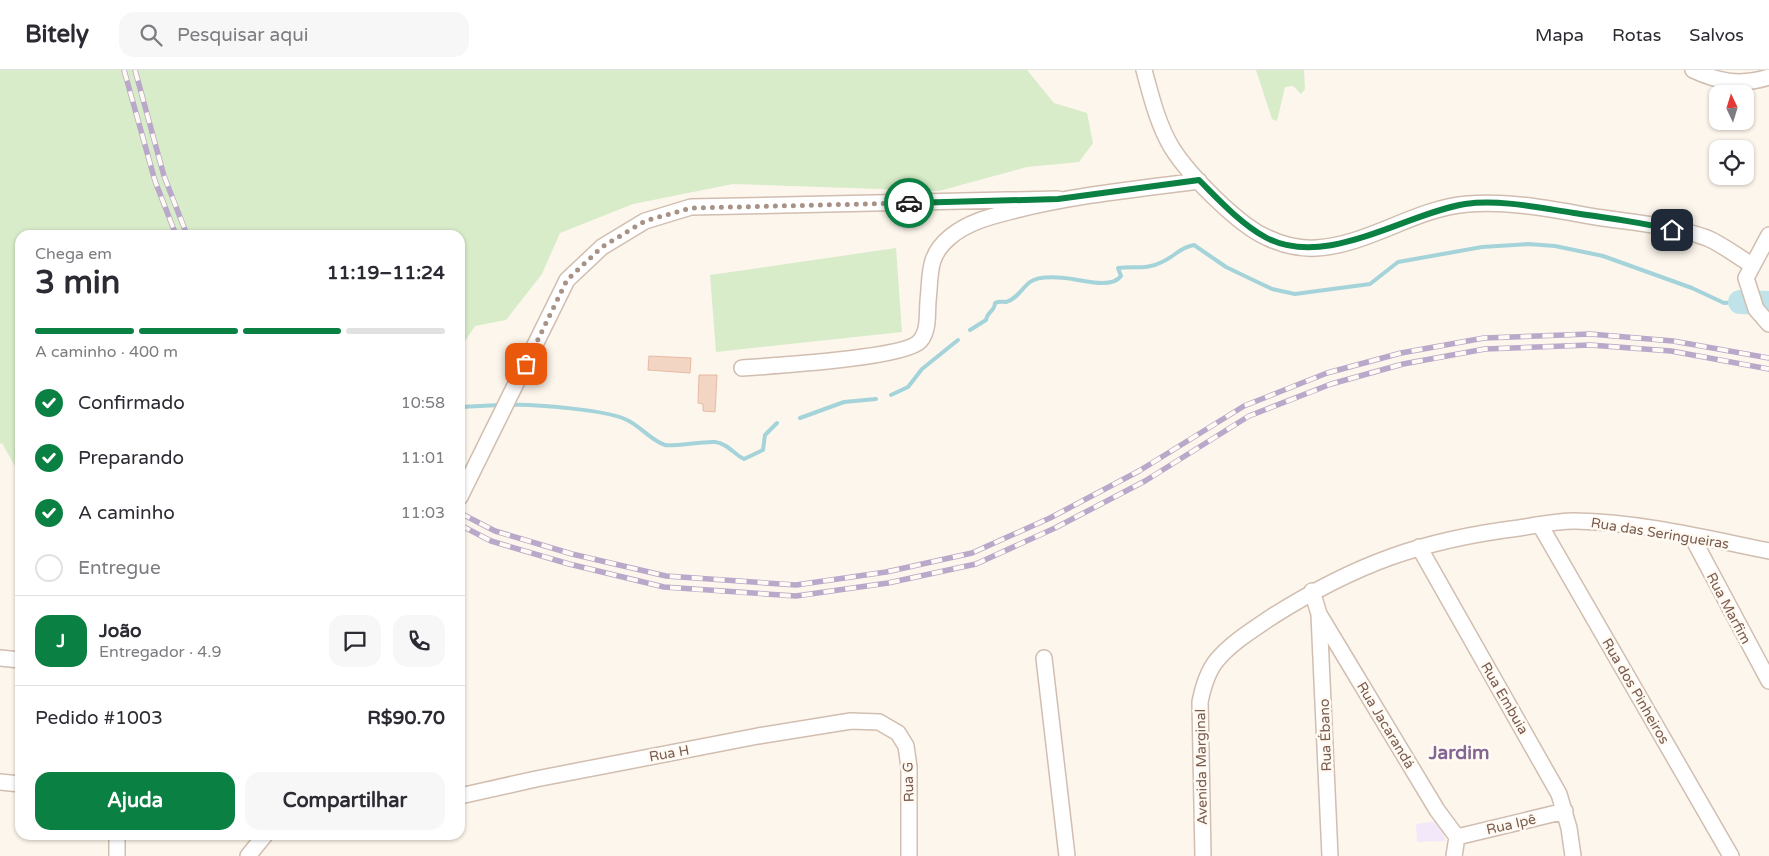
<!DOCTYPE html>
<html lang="pt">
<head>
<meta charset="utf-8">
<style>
	body { margin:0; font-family:"Varela Round",sans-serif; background:#f7f7f7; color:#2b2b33; height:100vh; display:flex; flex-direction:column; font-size:19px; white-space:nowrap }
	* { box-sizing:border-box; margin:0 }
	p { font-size:16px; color:#7c7c81 }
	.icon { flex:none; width:28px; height:28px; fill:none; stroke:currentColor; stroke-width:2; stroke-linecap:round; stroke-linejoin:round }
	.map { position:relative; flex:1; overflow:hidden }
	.sheet { position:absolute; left:15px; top:160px; width:450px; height:610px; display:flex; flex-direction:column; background:#fff; border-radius:15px; box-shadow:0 1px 4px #0004 }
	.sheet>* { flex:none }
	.needle { width:32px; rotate:356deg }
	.tools { position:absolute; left:1709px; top:15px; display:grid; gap:10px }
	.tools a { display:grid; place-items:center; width:45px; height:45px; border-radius:10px; background:#fff; box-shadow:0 1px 4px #0004; font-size:25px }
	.pin { position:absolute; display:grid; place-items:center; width:42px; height:42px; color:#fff; margin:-21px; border-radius:10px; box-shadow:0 2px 8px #0006 }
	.courier { position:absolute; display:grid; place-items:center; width:50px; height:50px; margin:-25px; border:4px solid #0b8043; border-radius:50%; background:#fff; color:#222; box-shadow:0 1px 6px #0007 }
	.summary em { font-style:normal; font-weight:700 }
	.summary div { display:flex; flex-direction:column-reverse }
	.summary { display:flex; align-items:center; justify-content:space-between; height:85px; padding:0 20px }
	h1 { font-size:32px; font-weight:700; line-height:38px }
	.bar { display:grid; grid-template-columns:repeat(4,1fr); gap:8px 5px; align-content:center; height:60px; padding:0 20px }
	.bar i { height:6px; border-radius:4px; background:#e1e1e2 }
	.bar .on { background:#0b8043 }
	.bar p { grid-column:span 4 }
	.line { display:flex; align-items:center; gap:12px; padding:0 20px; border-top:1px solid #e1e1e2 }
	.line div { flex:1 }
	.round { display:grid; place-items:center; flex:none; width:52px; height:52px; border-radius:15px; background:#f7f7f7 }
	ol { padding:0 20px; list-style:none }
	li { display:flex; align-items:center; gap:15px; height:55px }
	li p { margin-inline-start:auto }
	li .icon { padding:5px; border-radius:50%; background:#0b8043; color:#fff; stroke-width:4 }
	li:last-child { color:#7c7c81 }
	li i { width:28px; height:28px; border:2px solid #e1e1e2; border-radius:50% }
	.action { display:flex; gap:10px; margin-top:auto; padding:10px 20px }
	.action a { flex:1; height:58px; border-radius:15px; background:#0b8043; color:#fff; font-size:20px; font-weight:700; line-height:58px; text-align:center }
	.action a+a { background:#f7f7f7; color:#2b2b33 }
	header { display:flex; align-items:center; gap:30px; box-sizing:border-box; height:70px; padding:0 25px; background:#fff; border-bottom:1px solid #e1e1e2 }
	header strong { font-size:24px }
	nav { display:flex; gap:28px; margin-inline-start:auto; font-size:18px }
	.search { width:350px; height:45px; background:#f7f7f7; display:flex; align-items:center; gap:12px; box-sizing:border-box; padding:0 18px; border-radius:15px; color:#7c7c81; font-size:19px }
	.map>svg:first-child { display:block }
	.education { fill:#f3e8fa }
	.green { fill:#d8ecc9 }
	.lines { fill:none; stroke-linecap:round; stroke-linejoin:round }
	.stream { stroke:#a5d3da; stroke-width:4 }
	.river { stroke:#bfe3e8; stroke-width:24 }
	.building { fill:#f3d5c3; stroke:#e6bba3 }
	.minor-casing { stroke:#d1beb0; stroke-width:18 }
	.minor { stroke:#fff; stroke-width:15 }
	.rail-casing { stroke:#b9a8c9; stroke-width:5.5 }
	.rail { stroke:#fffaf3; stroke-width:4; stroke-dasharray:11; stroke-linecap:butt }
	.done { stroke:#a89285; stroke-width:5; stroke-dasharray:0 9 }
	.route { stroke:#0b8043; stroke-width:6 }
	.labels { text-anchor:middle; stroke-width:5; stroke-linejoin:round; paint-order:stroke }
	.street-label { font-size:14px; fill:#7a5c4d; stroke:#fffaf3 }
	.district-label { font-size:19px; font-weight:bold; fill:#846695; stroke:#fffaf3 }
</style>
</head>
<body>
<header>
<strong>Bitely</strong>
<div class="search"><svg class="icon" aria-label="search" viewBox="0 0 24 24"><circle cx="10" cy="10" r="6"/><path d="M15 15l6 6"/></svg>Pesquisar aqui</div>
<nav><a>Mapa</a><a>Rotas</a><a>Salvos</a></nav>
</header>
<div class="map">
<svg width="1769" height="786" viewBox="0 0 1769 786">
	<rect width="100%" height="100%" fill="#fdf6ec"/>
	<path class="education" d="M1438,751l8,20 -29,1 -1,-18z"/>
	<path class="green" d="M0,0h1027l27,33 33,10 6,30 -14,19 -52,5 -88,24 -206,-7 -100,20 -73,29 -18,41 -36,46 -31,6 -15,23v-114h-440v235h-3l-15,-27 -2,1z
		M1256,0h48l1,19 -4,5 -8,-8 -8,1 -8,34 -5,-2z
		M896,178l6,84 -186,20 -6,-77z"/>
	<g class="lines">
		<path class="stream" d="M970,260l16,-10c1,-8 9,-9 9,-17 4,-2 7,-1 11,-1 11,-3 16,-14 24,-20 8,-6 25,-5 35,-4 14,1 46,12 56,-2l-3,-8c16,-2 29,2 44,-6 14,-6 16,-14 32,-17l32,22 25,12 21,10 23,5 75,-10 28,-22 84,-15 46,-3 27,2 48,10 89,32 32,15 16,-1
			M891,325l17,-8 14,-18 36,-29
			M510,335c23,-1 99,5 117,15 13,6 25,21 38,25 7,2 39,-4 50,-3 12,1 19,12 29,17l19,-9 2,-15 12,-12
			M460,337l40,-2
			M800,348l44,-16 32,-3"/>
		<path class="river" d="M1740,232l29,1"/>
	</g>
	<path class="building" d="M649,286l42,2 -1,15 -42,-3z
		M699,305h18l-2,37 -12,-1v-7l-5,-1z"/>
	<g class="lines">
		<defs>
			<path id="minor" d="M1144,0c7,26 14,55 28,78 17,27 67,78 96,90 15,7 31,11 48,10 53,-3 99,-40 152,-44 45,-4 91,7 135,14 34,5 71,8 104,20 15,6 31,19 45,27
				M1693,0c26,12 48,16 76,7
				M1769,165l-23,43 10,31 13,15
				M742,298c28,-2 164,-10 178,-27 9,-10 7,-27 8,-40 3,-27 -1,-45 22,-64 19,-16 43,-21 66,-27 60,-15 121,-21 183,-29
				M460,427l107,-217 35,-33 43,-26 46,-14 367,-8
				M1540,455l191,331
				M1691,465l78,146
				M1419,477l140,247 10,34 4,28
				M1312,521l7,23 118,196 20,27 -3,19
				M1319,545l11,241
				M0,588l20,2
				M1044,588l23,198
				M0,712l20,2
				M460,726l76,-17 222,-43 93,-15 28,1 19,11 8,13 3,21v89
				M1457,767l108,-26
				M117,786v-21
				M248,786l17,-21
				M1203,786l-3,-154c3,-15 7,-30 17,-42 15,-18 37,-31 56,-44 83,-52 149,-76 246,-88 18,-3 38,-7 56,-7 65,1 130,17 194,30"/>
		</defs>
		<use href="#minor" class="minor-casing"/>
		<use href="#minor" class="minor"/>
		<defs>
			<path id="rail" d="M124,0l31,111 21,54
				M135,0l29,106 23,59
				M460,443l35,18 77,23 94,22 130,9 90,-13 86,-19 78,-35 89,-47 105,-65 83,-33 74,-20 83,-15 106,-4 83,7 96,17
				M460,455l31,16 78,23 95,23 132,9 92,-13 88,-19 79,-36 90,-47 104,-65 82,-32 72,-20 82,-15 105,-4 81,6 98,18"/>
		</defs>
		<use href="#rail" class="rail-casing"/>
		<use href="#rail" class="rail"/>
	</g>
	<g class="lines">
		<path class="done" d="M526,294l41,-84 35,-33 43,-26 46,-13 218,-5"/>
		<path class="route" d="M909,133l149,-4 141,-19c20,20 41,43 66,57 60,33 139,-23 200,-33 35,-5 75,4 109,9 33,5 66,9 98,17"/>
	</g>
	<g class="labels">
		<g class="street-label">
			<text transform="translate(1660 463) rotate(9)" y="5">Rua das Seringueiras</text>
			<text transform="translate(1729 538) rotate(62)" y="5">Rua Marfim</text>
			<text transform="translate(1636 621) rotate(60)" y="5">Rua dos Pinheiros</text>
			<text transform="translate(1505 628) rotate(60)" y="5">Rua Embuia</text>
			<text transform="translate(1386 655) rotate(59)" y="5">Rua Jacarandá</text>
			<text transform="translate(1325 665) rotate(-92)" y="5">Rua Ébano</text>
			<text transform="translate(669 683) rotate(-10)" y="5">Rua H</text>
			<text transform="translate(1201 697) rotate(-91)" y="5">Avenida Marginal</text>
			<text transform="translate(908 712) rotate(-92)" y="5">Rua G</text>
			<text transform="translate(1511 754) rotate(-13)" y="5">Rua Ipê</text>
		</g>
		<g class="district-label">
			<text x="1459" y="689">Jardim</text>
		</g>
	</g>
</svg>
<div class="tools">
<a><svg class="needle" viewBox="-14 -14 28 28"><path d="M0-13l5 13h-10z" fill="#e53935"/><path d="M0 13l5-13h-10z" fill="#7c7c81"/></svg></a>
<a><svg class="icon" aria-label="locate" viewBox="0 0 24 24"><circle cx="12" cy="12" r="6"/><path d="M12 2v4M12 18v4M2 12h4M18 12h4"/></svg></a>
</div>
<div class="pin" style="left:526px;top:294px;background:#ea580c"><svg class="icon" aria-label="bag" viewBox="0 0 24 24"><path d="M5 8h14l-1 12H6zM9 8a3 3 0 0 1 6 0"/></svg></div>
<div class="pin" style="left:1672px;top:160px;background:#1f2937"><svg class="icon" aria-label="home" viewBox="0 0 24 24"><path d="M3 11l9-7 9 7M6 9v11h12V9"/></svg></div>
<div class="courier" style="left:909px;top:133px"><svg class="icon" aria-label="car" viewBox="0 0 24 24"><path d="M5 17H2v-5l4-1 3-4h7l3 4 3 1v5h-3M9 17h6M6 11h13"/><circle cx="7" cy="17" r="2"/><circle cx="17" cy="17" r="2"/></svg></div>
<section class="sheet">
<div class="summary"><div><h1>3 min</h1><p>Chega em</p></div><em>11:19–11:24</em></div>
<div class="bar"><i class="on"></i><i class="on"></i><i class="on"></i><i></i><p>A caminho · 400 m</p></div>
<ol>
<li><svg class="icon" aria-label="check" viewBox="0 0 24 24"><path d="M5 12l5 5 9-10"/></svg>Confirmado<p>10:58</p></li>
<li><svg class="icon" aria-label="check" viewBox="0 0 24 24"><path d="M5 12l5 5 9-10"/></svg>Preparando<p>11:01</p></li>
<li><svg class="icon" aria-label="check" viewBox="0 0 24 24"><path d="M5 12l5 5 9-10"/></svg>A caminho<p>11:03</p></li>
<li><i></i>Entregue</li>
</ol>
<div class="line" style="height:90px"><b class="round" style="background:#0b8043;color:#fff">J</b><div><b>João</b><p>Entregador · 4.9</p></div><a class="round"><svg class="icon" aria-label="chat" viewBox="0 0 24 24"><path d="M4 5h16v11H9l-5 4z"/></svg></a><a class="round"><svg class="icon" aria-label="phone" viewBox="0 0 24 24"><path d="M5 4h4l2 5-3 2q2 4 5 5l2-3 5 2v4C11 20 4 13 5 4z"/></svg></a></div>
<div class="line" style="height:65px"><div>Pedido #1003</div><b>R$90.70</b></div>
<div class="action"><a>Ajuda</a><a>Compartilhar</a></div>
</section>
</div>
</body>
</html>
